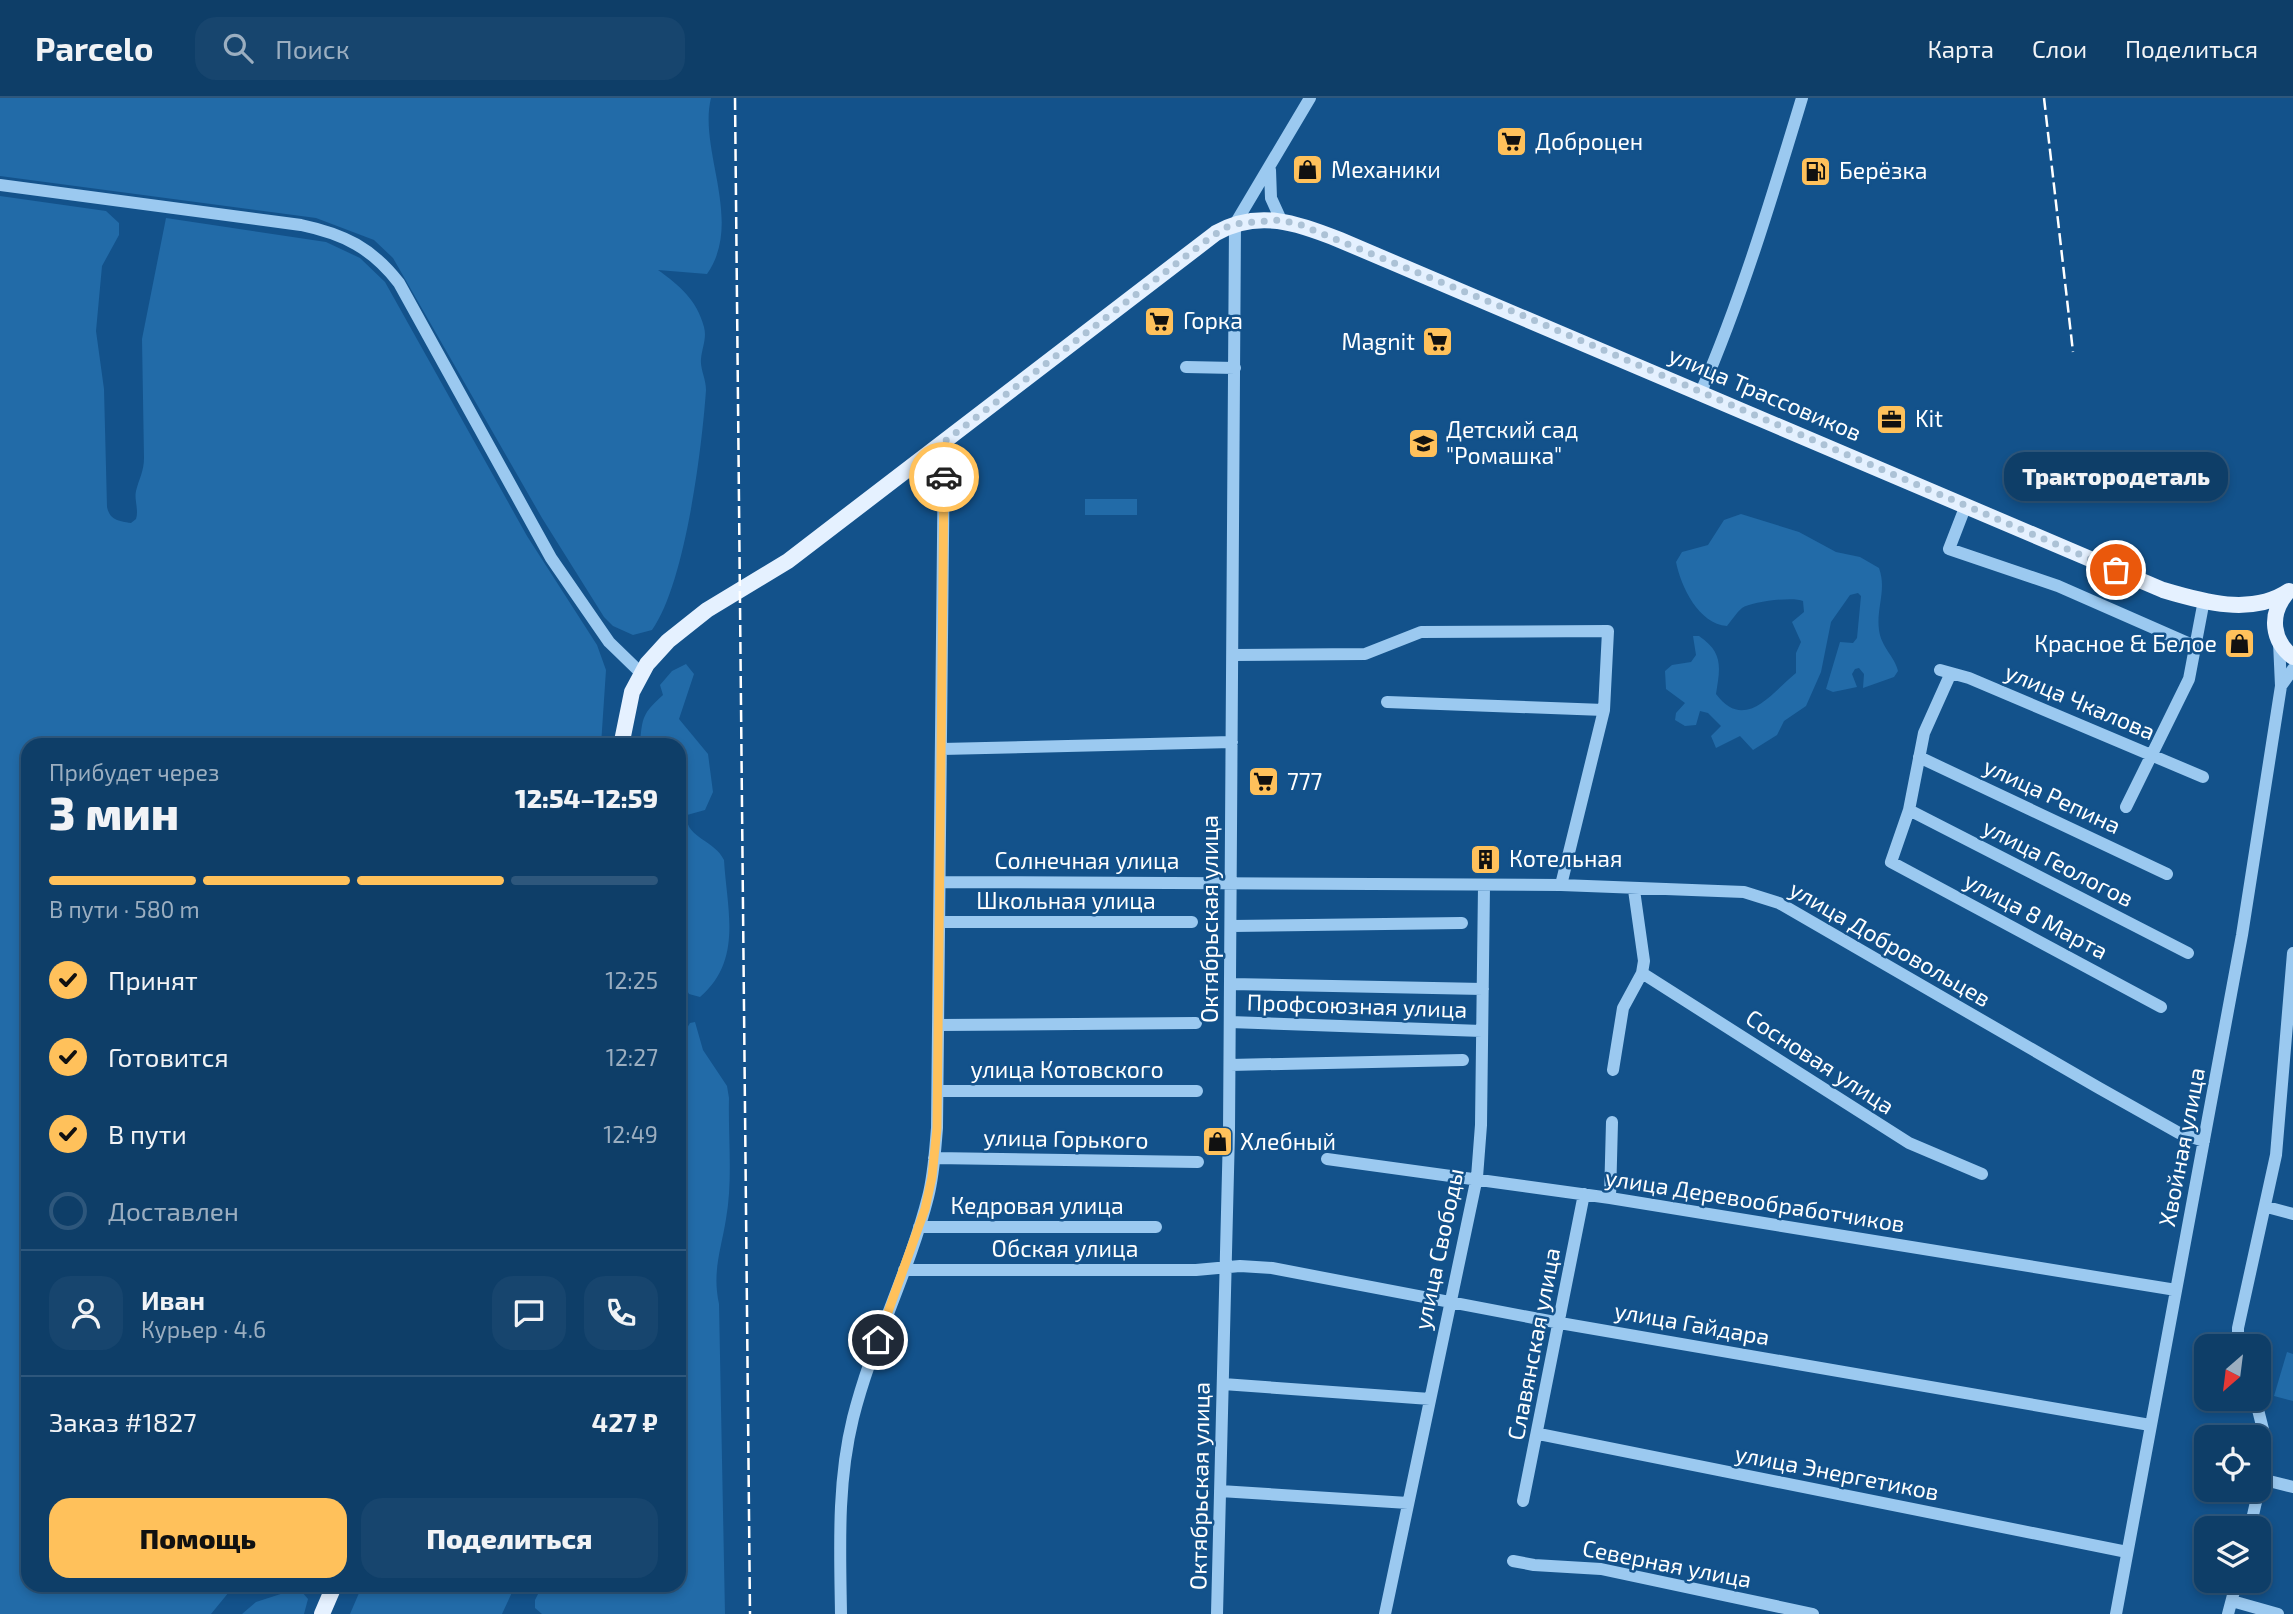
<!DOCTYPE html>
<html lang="ru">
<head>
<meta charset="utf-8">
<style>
	body { margin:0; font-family:"Exo 2",sans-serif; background:#17456e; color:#f1f3f6; height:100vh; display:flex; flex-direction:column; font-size:26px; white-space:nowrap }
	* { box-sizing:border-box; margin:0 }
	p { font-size:23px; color:#9baec0 }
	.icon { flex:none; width:38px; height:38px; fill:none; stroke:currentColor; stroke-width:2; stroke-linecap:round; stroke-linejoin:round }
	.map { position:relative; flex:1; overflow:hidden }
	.side { position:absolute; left:21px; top:640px; width:665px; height:854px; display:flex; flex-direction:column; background:#0e3e68; border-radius:21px; box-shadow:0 4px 10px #0003,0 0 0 2px #2e577c }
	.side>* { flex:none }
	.needle { width:46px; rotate:208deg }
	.buttons { position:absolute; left:2194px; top:1236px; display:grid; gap:14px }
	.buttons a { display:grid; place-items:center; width:77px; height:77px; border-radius:14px; background:#0e3e68; box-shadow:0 4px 10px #0003,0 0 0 2px #2e577c; font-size:35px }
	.pin { position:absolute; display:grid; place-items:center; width:60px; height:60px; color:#fff; margin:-30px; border:4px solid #fff; border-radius:50%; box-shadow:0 2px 7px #0007 }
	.courier { position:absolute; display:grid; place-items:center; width:70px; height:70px; margin:-35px; border:5px solid #ffc15b; border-radius:50%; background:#fff; color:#222; box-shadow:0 2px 9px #0007 }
	.bubble { position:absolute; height:49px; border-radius:21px; background:#0e3e68; box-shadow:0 4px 10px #0003,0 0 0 2px #2e577c; font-size:23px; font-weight:800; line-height:49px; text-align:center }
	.headline em { font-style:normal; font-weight:800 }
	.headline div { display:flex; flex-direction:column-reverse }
	.headline { display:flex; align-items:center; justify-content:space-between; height:119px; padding:0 28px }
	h1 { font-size:46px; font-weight:800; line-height:52px }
	.bar { display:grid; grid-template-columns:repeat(4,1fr); gap:10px 7px; align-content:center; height:84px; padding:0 28px }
	.bar i { height:9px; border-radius:5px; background:#2e577c }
	.bar .on { background:#ffc15b }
	.bar p { grid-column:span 4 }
	.line { display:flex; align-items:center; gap:18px; padding:0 28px; border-top:2px solid #2e577c }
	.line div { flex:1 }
	.round { display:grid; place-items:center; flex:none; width:74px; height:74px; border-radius:21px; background:#17456e }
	ol { padding:0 28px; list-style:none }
	li { display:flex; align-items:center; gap:21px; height:77px }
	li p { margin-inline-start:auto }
	li .icon { padding:7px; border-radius:50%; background:#ffc15b; color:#111; stroke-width:4 }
	li:last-child { color:#9baec0 }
	li i { width:38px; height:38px; border:4px solid #2e577c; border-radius:50% }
	.cta { display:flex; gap:14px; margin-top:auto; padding:14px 28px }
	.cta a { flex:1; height:80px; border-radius:21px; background:#ffc15b; color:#111; font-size:28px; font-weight:800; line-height:80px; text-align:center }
	.cta a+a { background:#17456e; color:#f1f3f6 }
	header { display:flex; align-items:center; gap:42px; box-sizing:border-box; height:98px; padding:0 35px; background:#0e3e68; border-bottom:2px solid #2e577c }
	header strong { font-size:33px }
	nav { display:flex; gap:38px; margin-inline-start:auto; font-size:24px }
	.search { width:490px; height:63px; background:#17456e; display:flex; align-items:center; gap:18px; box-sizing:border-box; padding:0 24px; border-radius:21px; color:#9baec0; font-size:26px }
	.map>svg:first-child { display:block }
	.green { fill:#226ba8 }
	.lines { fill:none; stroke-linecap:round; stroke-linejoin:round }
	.minor { stroke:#9bc9f0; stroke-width:12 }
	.major { stroke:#e5f1ff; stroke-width:16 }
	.rail { stroke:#fff; stroke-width:2.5; stroke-dasharray:12 5; stroke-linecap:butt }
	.done { stroke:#acc2d6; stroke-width:7; stroke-dasharray:0 12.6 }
	.route { stroke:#ffc15b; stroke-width:9 }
	.labels { text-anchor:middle; stroke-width:5; stroke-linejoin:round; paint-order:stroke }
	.poi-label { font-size:23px; fill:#fff; stroke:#13528b; text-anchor:start }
	.street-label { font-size:23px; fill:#fff; stroke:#13528b }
</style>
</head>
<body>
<header>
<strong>Parcelo</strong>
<div class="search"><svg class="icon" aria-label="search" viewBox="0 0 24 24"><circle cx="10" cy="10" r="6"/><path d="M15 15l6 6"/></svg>Поиск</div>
<nav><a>Карта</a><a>Слои</a><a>Поделиться</a></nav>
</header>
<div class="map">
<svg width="2293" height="1516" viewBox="0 0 2293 1516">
	<rect width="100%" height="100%" fill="#13528b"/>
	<path class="green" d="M0,0h711c-13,52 33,123 -4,176l-49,-4c21,15 39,30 46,57 3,11 -2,21 -3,32 -1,10 5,20 5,31 -4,59 -21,194 -54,240l-19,5 -20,-9 -9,-9 -62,-99 -149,-260 -19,-18 -58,-22 -316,-42z
		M0,98l106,15 13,12v12l-17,31 -6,65 8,58 3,118c3,13 11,14 24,16l5,-4c3,-9 -2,-19 0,-28 3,-12 8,-20 8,-33l-2,-119 24,-121 160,24 34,16 25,24 142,254 70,109 9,25 -5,75 -573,1v840h216l-15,6 -18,22h-211z
		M1085,401h52v16h-52z
		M1741,416l58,18 37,20 24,5 19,11c8,22 -3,40 0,62 2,17 16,27 19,41l-4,6 -31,11 1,-14 -5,-6 -4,1 -3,5 5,13 -24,5 -7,-3 14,-47 13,1 4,-5 4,-42 -3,-3 -8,2 -19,27 -10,50 -15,34 -22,15 -7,14 -24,15 -13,-14 -24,12 -5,-12 10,-10 -13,-13 -8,-2 -4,14 -11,1 -10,-6 1,-7 9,-10 -19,-14 -1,-18 7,-6 19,-3 5,-7 -3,-19h6c25,17 21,32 17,58 29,39 56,-2 80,-21v-20l5,-11 -9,-20 12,-10 -1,-11c-10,-5 -52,1 -61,7 -6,5 -10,12 -15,18 -28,-2 -46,-39 -51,-64l6,-10 26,-7 16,-25z
		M686,566l8,10 -15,45 29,35 5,38 -8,18 -18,5c-3,22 28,25 37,45 3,50 19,100 -24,137l-11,-3 -4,-7 3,-9 -3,-5h-6v-227l-39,-1c2,-28 3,-32 23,-50l-3,-10 12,-14z
		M695,924l8,28 24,36 2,12c-1,39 4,82 -3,121 -5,31 -14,53 -7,85l6,310h-183l-7,-6v-8l7,-14h137v-544l11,-19z
		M2287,1254l6,2v47l-19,-5z
		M362,1488h153l-13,28h-152z
		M293,1492l9,2 6,7 -4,15h-62l14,-12z"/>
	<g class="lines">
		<path class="minor" d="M1270,72l1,28 10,22
			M0,87l301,40c43,9 71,23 98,58l152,275 58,84 33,32
			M1186,269l49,1
			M1701,294c41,-95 71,-195 101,-294
			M1966,407l-17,44 109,37 139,61
			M1233,557l132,-1 56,-22 187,-1 -4,79 -43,175
			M1940,572l29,8 234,99
			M1950,577l-26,58 -15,77 -18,52 270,145
			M2281,588l12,-17
			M1387,604l217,8
			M942,651l290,-7
			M1919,659l248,117
			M2126,709l63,-128 15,-79
			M1909,712l279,143
			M941,784l620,3 183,7 35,11 320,185 80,45 25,8
			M941,824h251
			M1232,828l230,-3
			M1642,875l267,170 73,31
			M1230,886l253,5
			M1230,924l252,9
			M939,927l257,-2
			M1230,967l233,-5
			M1613,972l10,-62 19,-35 2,-12 -10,-71
			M938,993h259
			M934,1060l264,4
			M1327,1061l283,39 566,92
			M1610,1100l2,-76
			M2267,1109l26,7
			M919,1129h237
			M904,1172h292l44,-4 32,2 288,55 590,102
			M2238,1248v-18l38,-173 17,-202
			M1223,1286l207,15
			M2255,1300l12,47 -8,44
			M1539,1336l588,118
			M2261,1381l32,8
			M1220,1393l188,12
			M1523,1403l61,-307
			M2250,1430l9,-39
			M1513,1463l21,4 67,4 212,45
			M2232,1503l46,13
			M841,1516c-1,-66 -4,-131 12,-196 19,-76 56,-146 75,-221 6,-23 7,-46 9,-69l7,-686
			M1217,1516l12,-482 6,-908 75,-126
			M1385,1516l92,-437 4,-52 3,-239
			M2116,1516l126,-679 39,-249 -2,-44
			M2228,1516l9,-34"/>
		<path class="major" d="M2286,496c-17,21 -14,47 7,63
			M621,648l11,-54 15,-28 21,-23 39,-31 81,-49 428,-328c42,-24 82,-10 124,7l823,350c40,12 89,26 126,1
			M322,1516l12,-28"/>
		<path class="rail" d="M735,0l15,1516
			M2044,0l29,254"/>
	</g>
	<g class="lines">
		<path class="done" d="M944,379v-35l259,-199 21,-15 17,-5 40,-3 20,5 223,91 592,254"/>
		<path class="route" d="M878,1242l47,-131 7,-32 5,-49 7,-651"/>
	</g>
	<defs>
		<symbol id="supermarket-square" viewBox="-11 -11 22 22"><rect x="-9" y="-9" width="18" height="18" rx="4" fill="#ffc15b" stroke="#13528b"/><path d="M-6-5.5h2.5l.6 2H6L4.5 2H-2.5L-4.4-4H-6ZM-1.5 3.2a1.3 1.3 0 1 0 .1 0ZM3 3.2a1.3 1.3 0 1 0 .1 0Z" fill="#111"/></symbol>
		<symbol id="shop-square" viewBox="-11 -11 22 22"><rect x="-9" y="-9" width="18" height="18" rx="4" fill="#ffc15b" stroke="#13528b"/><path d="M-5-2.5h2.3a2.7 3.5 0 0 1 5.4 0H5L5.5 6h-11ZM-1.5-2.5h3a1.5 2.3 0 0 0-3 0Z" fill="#111"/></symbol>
		<symbol id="fuel-square" viewBox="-11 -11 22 22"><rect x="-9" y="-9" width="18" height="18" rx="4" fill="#ffc15b" stroke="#13528b"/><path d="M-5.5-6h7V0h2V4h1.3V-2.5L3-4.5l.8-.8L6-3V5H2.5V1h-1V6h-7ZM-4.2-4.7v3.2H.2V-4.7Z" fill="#111"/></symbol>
		<symbol id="office-square" viewBox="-11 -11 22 22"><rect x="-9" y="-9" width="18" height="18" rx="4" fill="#ffc15b" stroke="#13528b"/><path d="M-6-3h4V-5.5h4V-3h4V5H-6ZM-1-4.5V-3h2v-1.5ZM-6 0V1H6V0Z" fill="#111"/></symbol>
		<symbol id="school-square" viewBox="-11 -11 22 22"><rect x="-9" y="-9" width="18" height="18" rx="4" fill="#ffc15b" stroke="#13528b"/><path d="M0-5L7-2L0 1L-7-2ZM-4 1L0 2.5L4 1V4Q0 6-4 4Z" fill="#111"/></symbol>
		<symbol id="building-square" viewBox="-11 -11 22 22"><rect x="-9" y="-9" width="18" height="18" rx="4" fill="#ffc15b" stroke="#13528b"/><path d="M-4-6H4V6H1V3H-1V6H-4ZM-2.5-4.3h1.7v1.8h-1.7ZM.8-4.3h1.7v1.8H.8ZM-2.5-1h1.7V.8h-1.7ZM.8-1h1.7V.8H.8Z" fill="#111"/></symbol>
	</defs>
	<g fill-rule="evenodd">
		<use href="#supermarket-square" x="1494" y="26" width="35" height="35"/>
		<use href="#shop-square" x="1290" y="54" width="35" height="35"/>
		<use href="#fuel-square" x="1798" y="56" width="35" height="35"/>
		<use href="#supermarket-square" x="1142" y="206" width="35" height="35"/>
		<use href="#supermarket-square" x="1420" y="226" width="35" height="35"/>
		<use href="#office-square" x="1874" y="304" width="35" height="35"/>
		<use href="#school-square" x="1406" y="328" width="35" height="35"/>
		<use href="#shop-square" x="2222" y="528" width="35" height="35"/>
		<use href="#supermarket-square" x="1246" y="666" width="35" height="35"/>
		<use href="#building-square" x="1468" y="744" width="35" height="35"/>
		<use href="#shop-square" x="1200" y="1026" width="35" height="35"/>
	</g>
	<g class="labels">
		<g class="poi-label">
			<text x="1535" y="52">Доброцен</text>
			<text x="1331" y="80">Механики</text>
			<text x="1839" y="81">Берёзка</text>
			<text x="1183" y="231">Горка</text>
			<text x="1415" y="252" text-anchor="end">Magnit</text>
			<text x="1915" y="329">Kit</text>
			<text x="1446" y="340">Детский сад<tspan x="1446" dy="26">"Ромашка"</tspan></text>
			<text x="2217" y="554" text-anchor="end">Красное &amp; Белое</text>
			<text x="1287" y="692">777</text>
			<text x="1509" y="769">Котельная</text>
			<text x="1240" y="1052">Хлебный</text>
		</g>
		<g class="street-label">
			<text transform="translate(1765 296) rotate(23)" y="8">улица Трассовиков</text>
			<text transform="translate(2080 604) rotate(23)" y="8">улица Чкалова</text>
			<text transform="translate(2052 698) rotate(25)" y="8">улица Репина</text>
			<text x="1087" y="771">Солнечная улица</text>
			<text transform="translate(2058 765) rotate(27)" y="8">улица Геологов</text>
			<text x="1066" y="811">Школьная улица</text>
			<text transform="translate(2036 818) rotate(28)" y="8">улица 8 Марта</text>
			<text transform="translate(1210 821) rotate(-90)" y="8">Октябрьская улица</text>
			<text transform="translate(1890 846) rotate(30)" y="8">улица Добровольцев</text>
			<text transform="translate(1357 908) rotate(2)" y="8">Профсоюзная улица</text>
			<text transform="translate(1820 964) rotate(33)" y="8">Сосновая улица</text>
			<text x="1067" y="980">улица Котовского</text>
			<text transform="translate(1066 1041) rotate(1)" y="8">улица Горького</text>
			<text transform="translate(2182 1049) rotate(-79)" y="8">Хвойная улица</text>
			<text transform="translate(1755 1103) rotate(9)" y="8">улица Деревообработчиков</text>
			<text x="1037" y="1116">Кедровая улица</text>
			<text x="1065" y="1159">Обская улица</text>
			<text transform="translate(1439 1151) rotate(-78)" y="8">улица Свободы</text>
			<text transform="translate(1692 1226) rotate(10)" y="8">улица Гайдара</text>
			<text transform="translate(1534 1246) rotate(-79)" y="8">Славянская улица</text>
			<text transform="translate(1837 1375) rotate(11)" y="8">улица Энергетиков</text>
			<text transform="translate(1200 1388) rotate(-89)" y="8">Октябрьская улица</text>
			<text transform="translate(1667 1466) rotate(11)" y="8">Северная улица</text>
		</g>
	</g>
</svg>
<div class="buttons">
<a><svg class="needle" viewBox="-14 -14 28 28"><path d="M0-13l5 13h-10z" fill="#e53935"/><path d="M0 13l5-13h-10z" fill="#9baec0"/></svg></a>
<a><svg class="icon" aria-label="locate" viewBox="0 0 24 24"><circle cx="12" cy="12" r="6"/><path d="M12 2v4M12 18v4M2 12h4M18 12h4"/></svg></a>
<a><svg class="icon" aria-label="layers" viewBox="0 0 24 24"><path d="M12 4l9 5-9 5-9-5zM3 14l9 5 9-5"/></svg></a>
</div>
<div class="pin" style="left:2116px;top:472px;background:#ea580c"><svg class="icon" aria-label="bag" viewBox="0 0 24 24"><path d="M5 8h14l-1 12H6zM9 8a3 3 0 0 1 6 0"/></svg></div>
<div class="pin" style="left:878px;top:1242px;background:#1f2937"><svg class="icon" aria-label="home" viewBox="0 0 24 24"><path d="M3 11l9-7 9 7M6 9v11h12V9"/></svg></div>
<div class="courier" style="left:944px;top:379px"><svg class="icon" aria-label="car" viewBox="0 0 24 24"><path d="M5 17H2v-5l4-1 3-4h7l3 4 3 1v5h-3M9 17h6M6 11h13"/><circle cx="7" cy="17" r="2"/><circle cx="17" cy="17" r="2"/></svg></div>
<div class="bubble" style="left:2004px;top:354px;width:224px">Трактородеталь</div>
<section class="side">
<div class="headline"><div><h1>3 мин</h1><p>Прибудет через</p></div><em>12:54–12:59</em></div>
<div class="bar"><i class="on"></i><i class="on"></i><i class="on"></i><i></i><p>В пути · 580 m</p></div>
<ol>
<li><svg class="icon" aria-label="check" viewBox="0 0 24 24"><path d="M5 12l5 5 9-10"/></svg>Принят<p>12:25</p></li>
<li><svg class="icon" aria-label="check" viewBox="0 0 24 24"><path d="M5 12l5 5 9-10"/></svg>Готовится<p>12:27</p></li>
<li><svg class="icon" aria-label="check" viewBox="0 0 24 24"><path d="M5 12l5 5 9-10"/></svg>В пути<p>12:49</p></li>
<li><i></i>Доставлен</li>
</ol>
<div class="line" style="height:126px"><a class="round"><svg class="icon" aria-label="person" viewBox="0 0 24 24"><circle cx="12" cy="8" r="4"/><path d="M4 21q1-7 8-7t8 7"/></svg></a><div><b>Иван</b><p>Курьер · 4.6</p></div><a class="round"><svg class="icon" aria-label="chat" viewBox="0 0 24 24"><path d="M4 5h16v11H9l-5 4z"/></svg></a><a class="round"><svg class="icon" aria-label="phone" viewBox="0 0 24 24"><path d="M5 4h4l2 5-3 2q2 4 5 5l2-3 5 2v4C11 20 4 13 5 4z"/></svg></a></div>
<div class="line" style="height:91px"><div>Заказ #1827</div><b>427 ₽</b></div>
<div class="cta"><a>Помощь</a><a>Поделиться</a></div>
</section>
</div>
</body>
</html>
